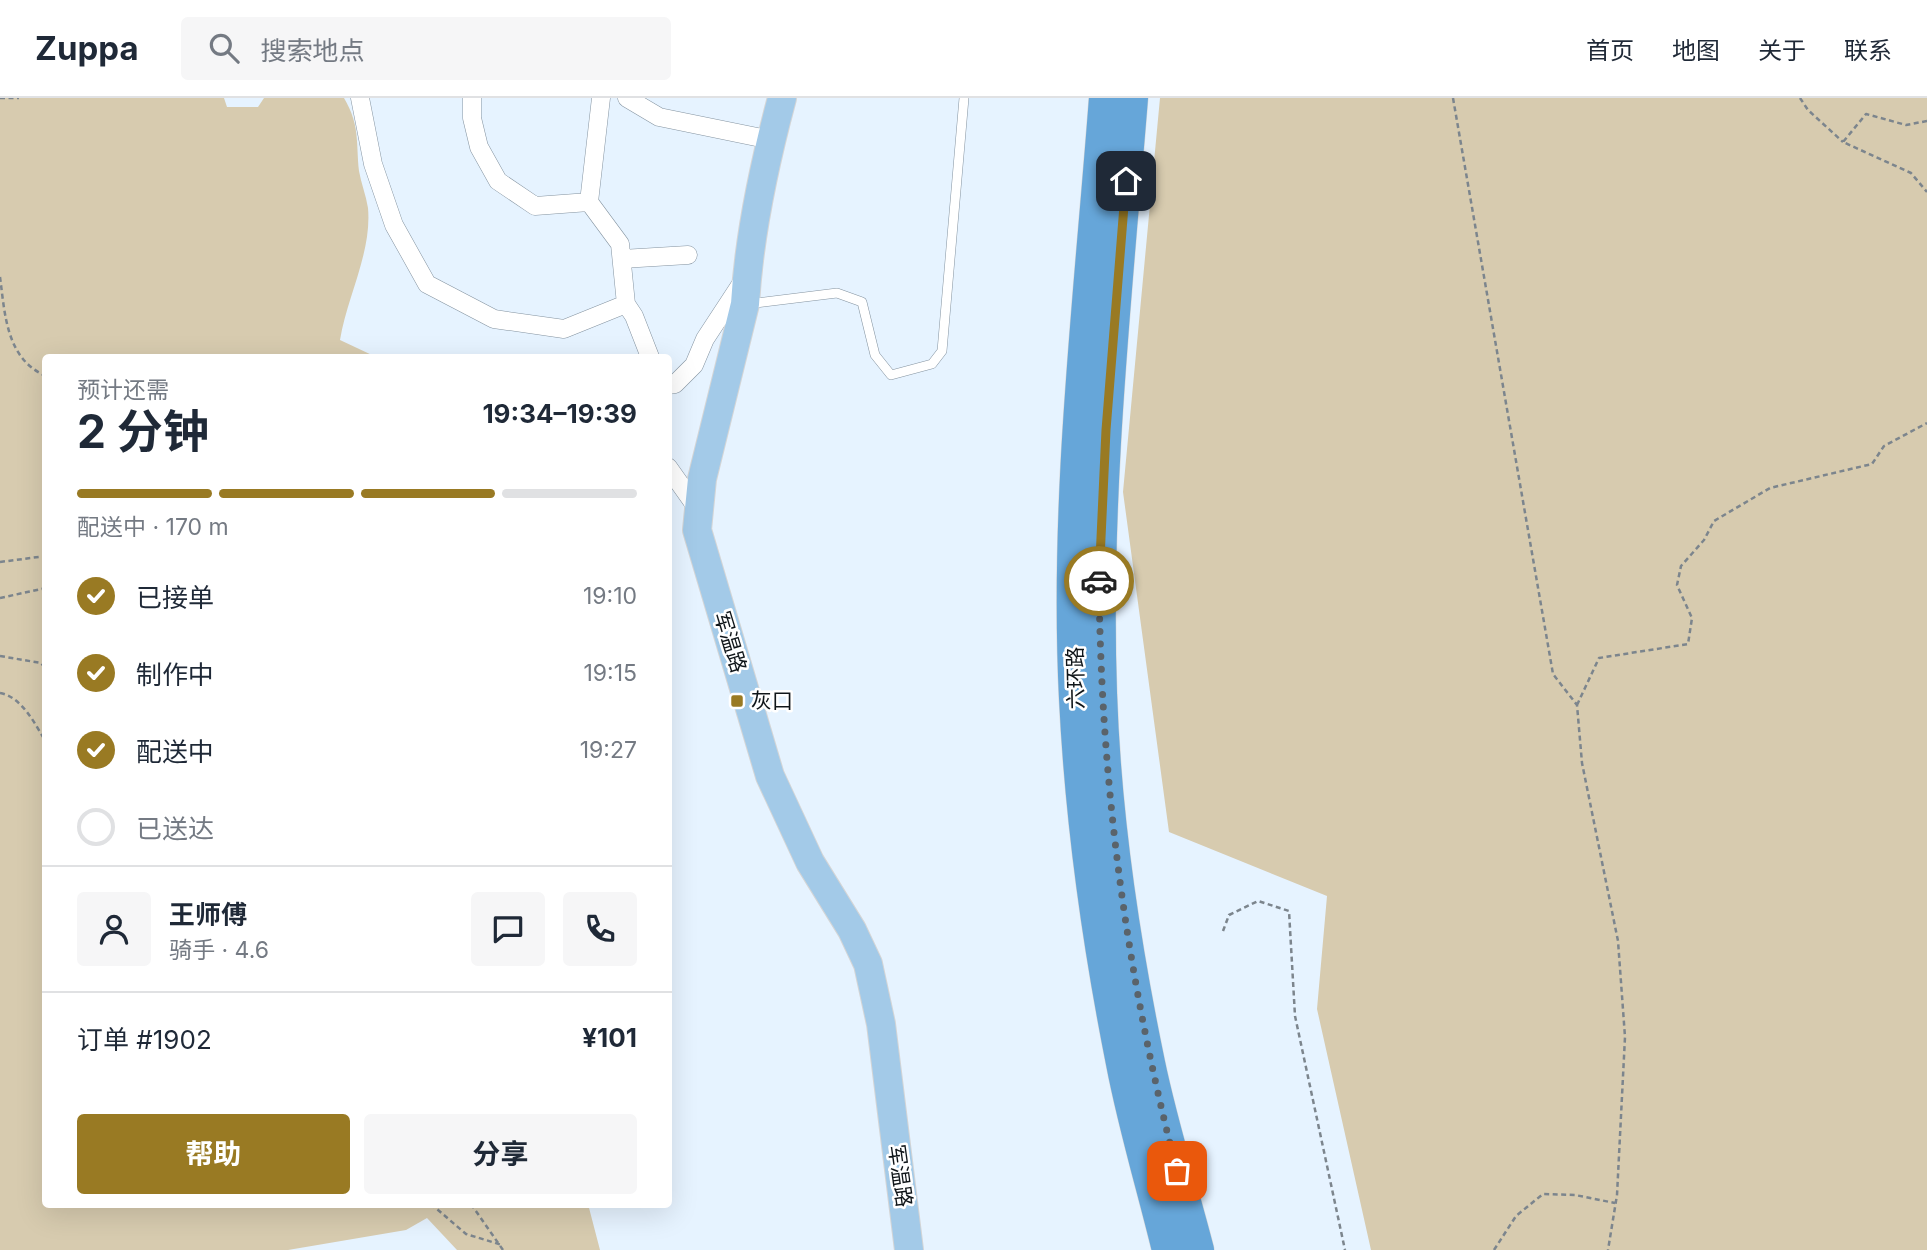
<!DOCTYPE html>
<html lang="zh">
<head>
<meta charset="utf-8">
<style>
	body { margin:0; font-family:Inter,"Noto Sans SC",sans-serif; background:#f6f6f7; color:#1f2937; height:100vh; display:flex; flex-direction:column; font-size:26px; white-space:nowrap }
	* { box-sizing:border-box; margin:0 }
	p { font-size:23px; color:#747a83 }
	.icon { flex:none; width:38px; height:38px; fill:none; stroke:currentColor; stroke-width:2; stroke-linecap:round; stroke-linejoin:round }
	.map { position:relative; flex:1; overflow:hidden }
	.panel { position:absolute; left:42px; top:256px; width:630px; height:854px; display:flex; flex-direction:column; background:#fff; border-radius:7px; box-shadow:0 7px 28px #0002 }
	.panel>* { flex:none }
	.pin { position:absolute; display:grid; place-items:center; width:60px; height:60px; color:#fff; margin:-30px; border-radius:14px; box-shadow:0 4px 10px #0006 }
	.courier { position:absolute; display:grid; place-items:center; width:70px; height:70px; margin:-35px; border:5px solid #997a23; border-radius:50%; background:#fff; color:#222; box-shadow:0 2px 9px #0007 }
	.overview em { font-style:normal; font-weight:700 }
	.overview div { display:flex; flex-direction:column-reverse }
	.overview { display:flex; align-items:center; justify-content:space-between; height:119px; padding:0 35px }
	h1 { font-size:46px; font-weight:700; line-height:52px }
	.bar { display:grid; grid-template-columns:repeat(4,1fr); gap:10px 7px; align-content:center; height:84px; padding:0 35px }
	.bar i { height:9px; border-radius:5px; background:#e0e1e3 }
	.bar .current { background:#997a23 }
	.bar p { grid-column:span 4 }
	.line { display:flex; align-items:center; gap:18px; padding:0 35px; border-top:2px solid #e0e1e3 }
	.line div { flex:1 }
	.round { display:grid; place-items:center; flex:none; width:74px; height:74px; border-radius:7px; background:#f6f6f7 }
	ol { padding:0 35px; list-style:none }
	li { display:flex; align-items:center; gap:21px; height:77px }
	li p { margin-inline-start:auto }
	li .icon { padding:7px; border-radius:50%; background:#997a23; color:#fff; stroke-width:4 }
	li:last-child { color:#747a83 }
	li i { width:38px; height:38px; border:4px solid #e0e1e3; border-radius:50% }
	.action { display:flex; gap:14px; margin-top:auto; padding:14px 35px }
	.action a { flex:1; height:80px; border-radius:7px; background:#997a23; color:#fff; font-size:28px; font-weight:700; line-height:80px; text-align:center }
	.action a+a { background:#f6f6f7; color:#1f2937 }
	header { display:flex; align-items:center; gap:42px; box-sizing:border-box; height:98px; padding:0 35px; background:#fff; border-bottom:2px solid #e0e1e3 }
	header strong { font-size:33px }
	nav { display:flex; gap:38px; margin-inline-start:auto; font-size:24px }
	.search { width:490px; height:63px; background:#f6f6f7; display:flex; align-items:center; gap:18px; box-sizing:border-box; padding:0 24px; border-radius:7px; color:#747a83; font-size:26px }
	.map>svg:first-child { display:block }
	.green { fill:#d7cbaf }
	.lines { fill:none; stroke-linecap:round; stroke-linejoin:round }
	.lane-casing { stroke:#8493a0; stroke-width:10 }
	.street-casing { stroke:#8493a0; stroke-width:19 }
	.primary-casing { stroke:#d4d5d6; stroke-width:30 }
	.highway-casing { stroke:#d4d5d6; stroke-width:33 }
	.path { stroke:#7c858d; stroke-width:2.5; stroke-dasharray:5 3.5; stroke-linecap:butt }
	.lane { stroke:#fff; stroke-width:9 }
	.street { stroke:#fff; stroke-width:18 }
	.primary { stroke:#a3cae8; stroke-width:28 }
	.highway { stroke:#66a6d9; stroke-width:32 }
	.done { stroke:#5a636a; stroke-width:7; stroke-dasharray:0 12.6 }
	.route { stroke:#997a23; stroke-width:9 }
	.poi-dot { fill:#997a23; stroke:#fff; stroke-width:2.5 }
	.labels { text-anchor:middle; stroke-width:5; stroke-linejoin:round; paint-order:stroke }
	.street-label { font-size:21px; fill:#0f1519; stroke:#fff }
	.poi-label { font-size:21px; fill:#0f1519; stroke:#fff; text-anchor:start }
</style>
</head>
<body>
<header>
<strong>Zuppa</strong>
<div class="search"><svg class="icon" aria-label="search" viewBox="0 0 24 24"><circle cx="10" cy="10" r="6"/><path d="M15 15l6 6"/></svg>搜索地点</div>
<nav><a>首页</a><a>地图</a><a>关于</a><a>联系</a></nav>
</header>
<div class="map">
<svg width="1927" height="1152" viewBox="0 0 1927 1152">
	<rect width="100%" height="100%" fill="#e6f3ff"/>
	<path class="green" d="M0,0h224l3,9h31l6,-9h80c16,27 12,44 15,73 2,12 7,24 9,37 4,44 -21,89 -28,132l34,16 40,-2 2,3h-370v847h542l12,46h-143l-30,-32 -21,12 -118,20h-288z
		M1160,0h767v1152h-556l-54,-241 10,-113 -158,-64 -46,-340z"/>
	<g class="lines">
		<defs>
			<path id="lane" d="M748,206l89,-11 25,9 13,53 16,20 41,-11 10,-13 22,-253"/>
			<path id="street" d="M360,0l13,66 21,61 33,59 67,35 70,10 62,-25
				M472,0v20l7,29 19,34 37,25 54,-4
				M601,0l-12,104 31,42 6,60 8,12 16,41
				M627,0l32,19 112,23
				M622,161l66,-4
				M668,287l7,-1 19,-19 11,-26 38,-58
				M668,369l29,41"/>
			<path id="primary" d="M782,0c-18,67 -33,137 -37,206l-43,175 -5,51 73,246 40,86 42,68 16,34 13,60 28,226"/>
			<path id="highway" d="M1105,0c-15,199 -40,401 -30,600 6,123 23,245 47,365 12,63 31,125 46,187
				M1132,0c-16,198 -38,396 -31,595 4,123 23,250 48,370 13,63 33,125 49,187"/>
		</defs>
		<use href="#lane" class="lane-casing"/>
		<use href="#street" class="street-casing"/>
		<use href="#primary" class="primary-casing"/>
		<use href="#highway" class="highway-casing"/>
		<path class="path" d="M0,0h19
			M1453,0l100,576 24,31 5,58 36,178 7,96 -8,158 -9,55
			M1800,0l8,12 35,32
			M1927,23l-21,4 -40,-11 -23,28 68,31 16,19
			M0,179c5,37 6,82 46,99
			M0,464l46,-6
			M0,500l46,-10
			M0,558l41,7 5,6
			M0,595c22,4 35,31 46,49
			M1577,607l22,-47 89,-14 4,-26 -15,-33 4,-19 23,-26 10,-19 56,-33 102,-24 12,-18 43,-23
			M1223,833l6,-16 29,-14 31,10 6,105 50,234
			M431,1106l35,30 36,11
			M471,1106l32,46
			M1494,1152l22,-34 27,-22 32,1 40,8"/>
		<use href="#lane" class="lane"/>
		<use href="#street" class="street"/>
		<use href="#primary" class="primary"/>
		<use href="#highway" class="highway"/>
	</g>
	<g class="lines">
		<path class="done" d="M1099,483c2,203 27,394 78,590"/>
		<path class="route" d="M1099,483l7,-151 20,-249"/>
	</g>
	<rect class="poi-dot" x="730" y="596" width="14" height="14" rx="3.5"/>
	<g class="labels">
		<g class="street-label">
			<text transform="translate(730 544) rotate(73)" y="7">军温路</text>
			<text transform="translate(1076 580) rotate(-91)" y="7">六环路</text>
			<text transform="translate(900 1078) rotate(82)" y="7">军温路</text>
		</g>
		<g class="poi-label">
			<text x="751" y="610">灰口</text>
		</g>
	</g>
</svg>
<div class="pin" style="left:1177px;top:1073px;background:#ea580c"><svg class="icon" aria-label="bag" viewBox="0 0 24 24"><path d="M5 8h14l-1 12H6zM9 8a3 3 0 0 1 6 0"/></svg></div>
<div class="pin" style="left:1126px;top:83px;background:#1f2937"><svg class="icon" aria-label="home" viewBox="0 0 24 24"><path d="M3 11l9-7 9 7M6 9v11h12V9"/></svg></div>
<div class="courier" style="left:1099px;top:483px"><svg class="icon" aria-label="car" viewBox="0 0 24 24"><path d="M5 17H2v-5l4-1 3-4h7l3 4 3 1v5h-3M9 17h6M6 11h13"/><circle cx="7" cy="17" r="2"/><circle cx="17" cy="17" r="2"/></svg></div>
<section class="panel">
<div class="overview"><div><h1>2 分钟</h1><p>预计还需</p></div><em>19:34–19:39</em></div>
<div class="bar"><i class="current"></i><i class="current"></i><i class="current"></i><i></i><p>配送中 · 170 m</p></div>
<ol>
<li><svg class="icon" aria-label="check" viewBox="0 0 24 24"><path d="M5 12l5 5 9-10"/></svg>已接单<p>19:10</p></li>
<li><svg class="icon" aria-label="check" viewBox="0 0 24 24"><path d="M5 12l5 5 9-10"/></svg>制作中<p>19:15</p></li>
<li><svg class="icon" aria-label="check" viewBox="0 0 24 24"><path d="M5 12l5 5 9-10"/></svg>配送中<p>19:27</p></li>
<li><i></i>已送达</li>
</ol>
<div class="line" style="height:126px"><a class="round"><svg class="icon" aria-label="person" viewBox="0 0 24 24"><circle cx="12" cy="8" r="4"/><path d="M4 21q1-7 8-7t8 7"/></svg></a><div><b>王师傅</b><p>骑手 · 4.6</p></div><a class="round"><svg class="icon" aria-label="chat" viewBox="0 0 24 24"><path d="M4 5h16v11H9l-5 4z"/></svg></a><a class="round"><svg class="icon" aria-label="phone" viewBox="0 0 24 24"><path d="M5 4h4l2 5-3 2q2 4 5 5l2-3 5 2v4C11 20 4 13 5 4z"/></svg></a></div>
<div class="line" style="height:91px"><div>订单 #1902</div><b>¥101</b></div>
<div class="action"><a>帮助</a><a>分享</a></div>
</section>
</div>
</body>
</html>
